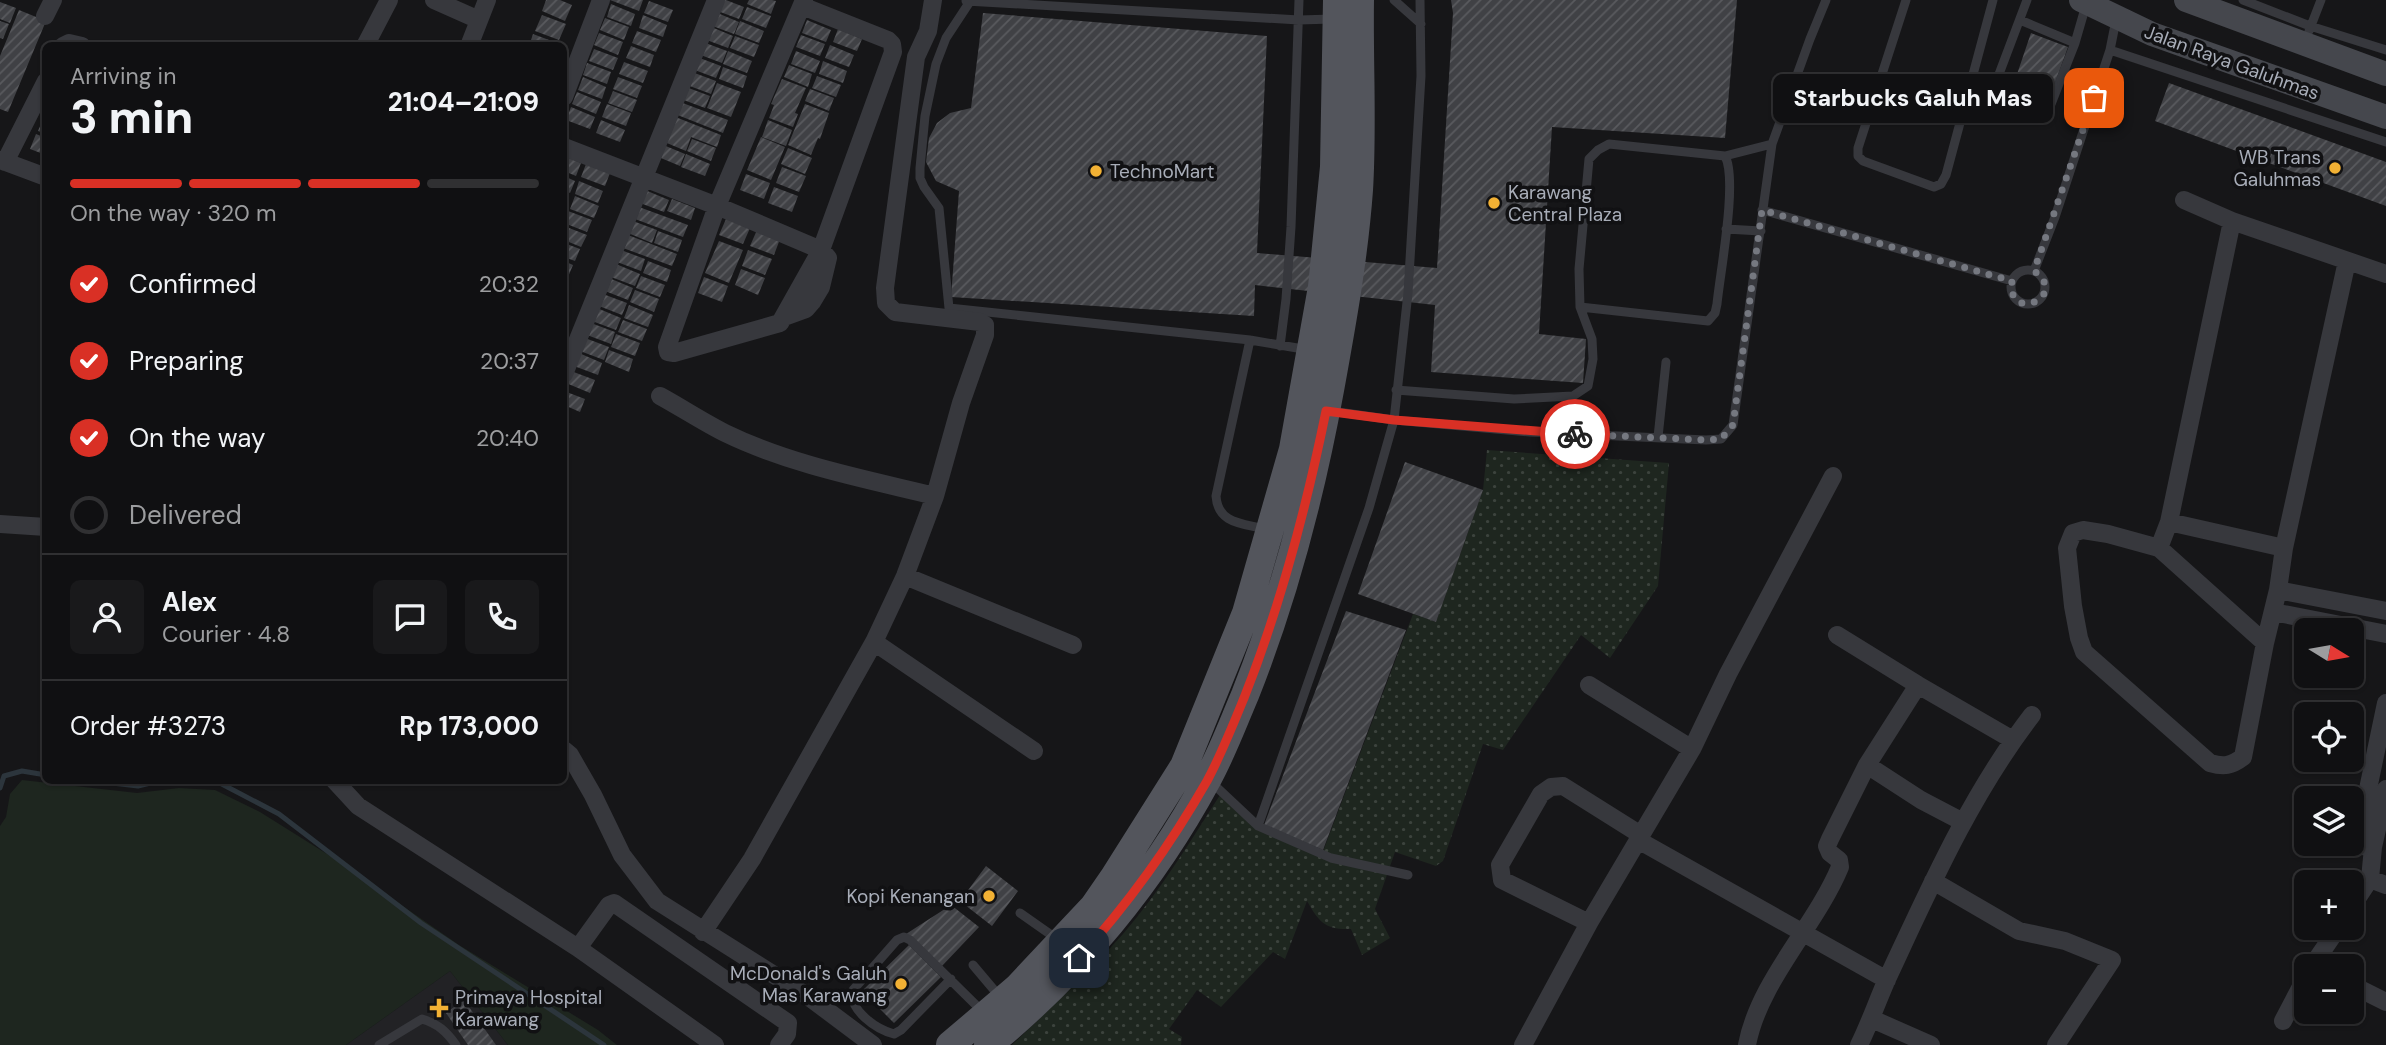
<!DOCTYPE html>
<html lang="en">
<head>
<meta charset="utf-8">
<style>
	body { margin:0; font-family:"DM Sans",sans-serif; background:#19191b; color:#f1f3f6; height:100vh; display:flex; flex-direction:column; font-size:26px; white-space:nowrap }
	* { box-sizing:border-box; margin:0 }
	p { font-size:23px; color:#9c9d9f }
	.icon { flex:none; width:38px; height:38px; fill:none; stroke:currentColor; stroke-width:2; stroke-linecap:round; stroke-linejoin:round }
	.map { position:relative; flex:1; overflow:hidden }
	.drawer { position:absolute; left:42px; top:42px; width:525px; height:742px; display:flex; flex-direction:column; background:#101012; border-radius:10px; box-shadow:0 2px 5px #0004,0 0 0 2px #303032 }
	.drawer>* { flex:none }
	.needle { width:46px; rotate:101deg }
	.controls { position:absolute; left:2294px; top:618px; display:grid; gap:14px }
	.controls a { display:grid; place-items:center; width:70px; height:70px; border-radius:10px; background:#101012; box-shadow:0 2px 5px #0004,0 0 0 2px #303032; font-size:35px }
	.pin { position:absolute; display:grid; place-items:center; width:60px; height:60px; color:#fff; margin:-30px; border-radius:14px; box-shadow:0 4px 10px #0006 }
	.courier { position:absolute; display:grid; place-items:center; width:70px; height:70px; margin:-35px; border:5px solid #d93025; border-radius:50%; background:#fff; color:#222; box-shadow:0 2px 9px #0007 }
	.bubble { position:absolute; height:49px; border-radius:10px; background:#101012; box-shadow:0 2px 5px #0004,0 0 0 2px #303032; font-size:23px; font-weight:800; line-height:49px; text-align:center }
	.overview em { font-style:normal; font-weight:800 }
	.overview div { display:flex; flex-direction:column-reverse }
	.overview { display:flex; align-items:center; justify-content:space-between; height:119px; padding:0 28px }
	h1 { font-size:46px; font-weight:800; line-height:52px }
	.bar { display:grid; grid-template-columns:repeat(4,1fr); gap:10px 7px; align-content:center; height:84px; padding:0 28px }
	.bar i { height:9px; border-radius:5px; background:#303032 }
	.bar .on { background:#d93025 }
	.bar p { grid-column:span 4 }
	.line { display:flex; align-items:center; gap:18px; padding:0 28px; border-top:2px solid #303032 }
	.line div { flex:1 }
	.round { display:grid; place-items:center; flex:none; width:74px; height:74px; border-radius:10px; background:#19191b }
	ol { padding:0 28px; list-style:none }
	li { display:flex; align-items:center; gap:21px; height:77px }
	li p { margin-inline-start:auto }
	li .icon { padding:7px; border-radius:50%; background:#d93025; color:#fff; stroke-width:4 }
	li:last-child { color:#9c9d9f }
	li i { width:38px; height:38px; border:4px solid #303032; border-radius:50% }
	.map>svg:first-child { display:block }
	.built { fill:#222225 }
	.green { fill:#1e261f }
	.park { fill:url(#park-dots) }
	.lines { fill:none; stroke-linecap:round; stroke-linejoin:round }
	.stream { stroke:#2c353c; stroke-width:5 }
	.building { fill:url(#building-hatch) }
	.service { stroke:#37383d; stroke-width:9 }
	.minor { stroke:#37383d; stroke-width:18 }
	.secondary { stroke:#45474d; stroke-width:24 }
	.primary { stroke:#53555c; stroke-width:28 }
	.done { stroke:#757880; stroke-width:7; stroke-dasharray:0 12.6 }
	.route { stroke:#d93025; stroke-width:9 }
	.poi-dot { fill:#f2b134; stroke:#111113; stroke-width:2.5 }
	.labels { text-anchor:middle; stroke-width:7; stroke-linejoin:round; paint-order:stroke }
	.street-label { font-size:19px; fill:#a8adb8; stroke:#111113 }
	.poi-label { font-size:19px; fill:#a8adb8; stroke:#111113; text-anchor:end }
</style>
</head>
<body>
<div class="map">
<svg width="2386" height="1045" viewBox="0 0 2386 1045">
	<defs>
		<pattern id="park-dots" width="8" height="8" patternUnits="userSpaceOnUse" patternTransform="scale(1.75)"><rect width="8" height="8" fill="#1e261f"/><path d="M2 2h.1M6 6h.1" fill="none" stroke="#3c433d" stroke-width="1.8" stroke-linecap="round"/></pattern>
		<pattern id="building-hatch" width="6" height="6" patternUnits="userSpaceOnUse" patternTransform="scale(1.75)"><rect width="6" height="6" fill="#404145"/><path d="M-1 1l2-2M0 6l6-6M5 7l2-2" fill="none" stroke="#595a5e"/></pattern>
	</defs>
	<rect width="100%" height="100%" fill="#161618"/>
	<path class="built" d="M450,971l58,74h-162z"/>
	<path class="green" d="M22,780l115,13 42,-5 36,2 45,22 75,47 124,86 139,85 19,15h-109l-58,-74 -104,74h-346v-219l6,-9 4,-23z"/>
	<path class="park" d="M1487,450l182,13 -11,123 -48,72 -29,-23 -78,115 -20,-6 -40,117 -7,5 -41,-14 -20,57 15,29 -28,17 -11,-26c-26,1 -32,-7 -44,-28l-22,58 -12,-7 -52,55 -24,-17 -28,39 13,8 -1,8h-169c38,-36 76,-72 111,-111 38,-44 68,-94 99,-142l36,34 64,28 91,-240 23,8 47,-132z"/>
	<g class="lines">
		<path class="stream" d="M86,780l52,6 25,-6
			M209,780l7,1 63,33 142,109 183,122
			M0,788l4,-12 18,-5 24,4"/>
	</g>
	<path class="building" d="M546,0h14l12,5 -7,16 -23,-10z
		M610,0h33l-4,11z
		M719,0h7l18,7 -5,12 -24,-9z
		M749,0h23l4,1 -5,13 -24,-10z
		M1451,0h286l-12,138 -173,-11 -13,207 47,5 -3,44 -152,-11 4,-67 -180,-20 -1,31 -303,-19 8,-106 -23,-10 -10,-19 3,-24 8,-15 13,-10 21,-5 12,-95 284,23 -10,217 180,15 16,-255z
		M649,1l24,9 -5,12 -24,-9z
		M0,2l16,6 -6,15 -10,-4z
		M611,4l24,10 -4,12 -24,-9z
		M747,7l24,9 -5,12 -24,-9z
		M19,10l27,11 -38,91 -8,-3v-53z
		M715,12l24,10 -5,12 -24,-9z
		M542,15l24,9 -7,16 -24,-9z
		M643,15l24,10 -4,12 -24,-9z
		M605,18l24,9 -5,13 -24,-10z
		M807,20l24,10 -5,12 -24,-9z
		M0,21l9,3 -6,15 -3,-1z
		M740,21l24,10 -5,12 -24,-9z
		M709,26l24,10 -5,12 -24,-9z
		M838,29l24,10 -5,12 -24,-9z
		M637,31l24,9 -5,12 -24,-9z
		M599,33l24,9 -5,13 -24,-10z
		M2031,33l37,14 -18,50 -36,-14z
		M533,34l24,9 -1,3h-27z
		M801,35l24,9 -5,12 -24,-9z
		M735,36l24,9 -5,12 -24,-9z
		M703,42l24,9 -5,12 -24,-9z
		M830,45l24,10 -5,12 -24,-9z
		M631,46l23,9 -4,12 -24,-9z
		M594,49l24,9 -5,12 -24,-9z
		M728,51l24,10 -5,12 -24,-9z
		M796,51l24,10 -5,12 -24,-9z
		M697,57l24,9 -5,12 -24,-9z
		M823,61l24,10 -4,12 -24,-9z
		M624,62l24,9 -5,12 -24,-9z
		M587,63l24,9 -4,12 -24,-9z
		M789,65l23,9 -4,13 -24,-10z
		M723,67l24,9 -4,12 -24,-9z
		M692,72l24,9 -5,13 -24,-9z
		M817,76l24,9 -5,12 -24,-9z
		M583,77l23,10 -4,12 -24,-9z
		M618,77l24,9 -5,12 -24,-9z
		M782,79l24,9 -11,25 3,1 -5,13 -24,-9 5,-13 -3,-1z
		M717,83l24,9 -10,25 -24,-9z
		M2169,83l217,79v44l-231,-85z
		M686,87l24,9 -5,12 -24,-9z
		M810,89l24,9 -5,13 -24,-10z
		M613,91l24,9 -5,12 -24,-9z
		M577,92l24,10 -5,12 -24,-10z
		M680,102l48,18 -5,13 -48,-19z
		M607,104l24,9 -5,13 -24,-9z
		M805,104l24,9 -9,26 -2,-1 -7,17 -23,-10z
		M571,107l24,10 -5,12 -24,-9z
		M46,112v22l-8,-3z
		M673,116l48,19 -4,12 -26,-10 -5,14 -24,-10z
		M601,120l24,10 -5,12 -24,-9z
		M768,120l24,10 -6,16 -24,-9z
		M36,134l10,4v17l-16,-6z
		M761,137l24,10 -14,33 -24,-10z
		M692,139l24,9 -5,13 -24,-10z
		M661,144l24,10 -5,12 -24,-10z
		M788,148l24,10 -7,16 -24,-10z
		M686,154l24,10 -5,12 -24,-9z
		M564,156l17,7 -5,13 -12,-5z
		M586,164l24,9 -5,13 -24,-9z
		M782,167l24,9 -7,16 -23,-9z
		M746,174l24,9 -6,16 -24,-9z
		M564,176l11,5 -5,12 -6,-3z
		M579,181l24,10 -5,12 -23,-9z
		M774,187l24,9 -6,16 -24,-9z
		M645,190l24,10 -5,12 -24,-9z
		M575,196l24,10 -5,12 -24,-9z
		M672,199l23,9 -4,12 -24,-9z
		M639,207l49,18 -5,12 -48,-18z
		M568,211l24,9 -5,12 -23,-9z
		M726,219l24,9 -7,16 -24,-9z
		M633,221l24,9 -5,13 -24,-10z
		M564,226l23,9 -6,12 -17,-7z
		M757,230l23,9 -6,16 -24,-9z
		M658,231l24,9 -4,12 -24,-9z
		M628,235l49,19 -5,12 -49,-18z
		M719,241l24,9 -14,33 -24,-10z
		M564,243l16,6 -5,12 -11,-4z
		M621,250l24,9 -4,12 -24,-9z
		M748,250l24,9 -7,16 -23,-9z
		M564,261l9,4 -5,12 -4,-2z
		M648,261l23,9 -4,12 -24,-9z
		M616,264l24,10 -5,12 -24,-9z
		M741,269l24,9 -7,17 -23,-10z
		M641,276l24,9 -5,12 -24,-9z
		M704,277l24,9 -6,16 -24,-9z
		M609,278l24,10 -5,12 -23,-9z
		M635,290l24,9 -5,13 -24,-10z
		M603,294l24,9 -5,12 -23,-9z
		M629,305l24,10 -5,12 -24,-9z
		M597,308l24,10 -5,12 -24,-9z
		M623,320l24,9 -5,12 -24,-9z
		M591,323l24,9 -4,12 -24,-9z
		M616,334l24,9 -5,13 -24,-9z
		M585,338l24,9 -5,13 -24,-9z
		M609,350l24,9 -4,13 -24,-10z
		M579,353l23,10 -4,12 -24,-9z
		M571,371l24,9 -5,13 -24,-10z
		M564,391l21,8 -5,13 -16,-7z
		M1405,462l78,28 -47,132 -78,-28z
		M1346,611l60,19 -83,220 -59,-25z
		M986,866l32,25 -26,35 -32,-25z
		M951,905l28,22 -37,39 -36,-32z
		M909,945l32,32 -47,46 -32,-32z
		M464,1000l32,45h-28l-22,-32z"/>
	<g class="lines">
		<path class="service" d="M1394,0l27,24
			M1906,0l-48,148v8l5,5 71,26 7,-3 5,-9 47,-175
			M2027,0l-34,90v7l3,5 34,14 12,-3 9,-9 24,-61 11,-38
			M2243,0l67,26 76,24
			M966,1l333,19 33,-1
			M969,3l-23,35 -10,26 -11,52 -5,52v10l4,9 15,21 10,100 301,32 59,10
			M2020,20l55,23
			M2309,31l12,-31
			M2110,50l276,92
			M1725,156l47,-12
			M1762,210l250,71
			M1726,229l35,2
			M2011 287a17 17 0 1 1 34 0a17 17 0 1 1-34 0Z
			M2034,271l21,-54 55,-167 6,-30
			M1250,340l-34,156c2,29 28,27 52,34
			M1280,346l6,-47 5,-72 8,-227
			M1396,390l118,9 59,-3 15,-10 5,-27 -1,-20 -12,-32 -1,-38 10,-110 9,-9 11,-6 116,12c13,24 -5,117 -8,148l-2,9 -7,8 -128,-14
			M1331,411l63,9 136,12 176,8 15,-1 12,-14 39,-281 38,-105 16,-39
			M1658,437l8,-75
			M1209,780l49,46 73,32 77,17
			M1258,826l111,-318 25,-88 14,-127 13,-217 -1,-76
			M1020,913l37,26
			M973,965l27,32
			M951,979l-50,51 -7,4c-18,-5 -46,-24 -41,-44l44,-50 7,-3 6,3 73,72
			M379,1045l43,-26c16,5 24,12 34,26"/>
		<path class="minor" d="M434,0l45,20
			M802,6l86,34 4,4 1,8 -72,198 -41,73 -106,30 -6,-1 -1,-5 50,-141 87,-206
			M45,16l8,-16
			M63,46l6,-3 13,3
			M365,46l24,-46
			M469,46l18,-46
			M564,97l37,-97
			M564,147l153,59 104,44 7,8 -7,29 -9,15 -6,7 -22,8
			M0,160l46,17
			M5,162l41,-81
			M2184,200l48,21 154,53
			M564,374l152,-374
			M660,396c22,12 43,26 65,37 66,32 140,46 210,63
			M2169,522l115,26
			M0,524l46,3
			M2159,548l10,-26 63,-301
			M905,576l168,69
			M2278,590l108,21
			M2273,612l113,22
			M1837,635l81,50 95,55
			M874,642l160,109
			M2265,643l-106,-95 -51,-14 -25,-4 -10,3 -6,15 6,58 6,32 5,14 126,111c14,4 21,3 33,-6l22,-114 13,-53 6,-42 63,-287
			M1589,685l103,64
			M564,750l6,5 23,40 29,60 35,46 152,96 64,48
			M1867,765l54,35 42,22
			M334,780l24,26 220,142 137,97
			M1638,840l249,140
			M2373,847l-12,-1 -3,-9 28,-134
			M2370,879l16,6
			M1933,881l86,50 46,10 47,19 -56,85
			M2352,906l18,-27 3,-32 13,-58
			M1589,923l-87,-43 -2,-15 41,-71 10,-7 12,-1 78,49
			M703,932l49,-73 122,-217 31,-66 30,-80 26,-93 24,-68v-10l-5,-3 -85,-10 -9,-9 -1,-15 31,-231 12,-26 5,-31
			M578,948l31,-43 5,-2 174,120 -1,11 -8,11
			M2312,966l26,-38
			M2352,985l34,17
			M1872,1019l59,26
			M2283,1021l23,-44
			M1523,1045l66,-122 103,-174 36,-75 105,-198
			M1747,1045c12,-64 68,-118 93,-178l-1,-7 -9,-7 -3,-7 3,-7 37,-74 51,-80
			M1859,1045c11,-22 19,-46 29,-68 42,-90 83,-183 144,-262"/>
		<path class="secondary" d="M2081,0l71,34 234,83
			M2186,0l200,74"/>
		<path class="primary" d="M950,1045l67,-57 77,-82 20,-29 70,-111 62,-153 47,-164 29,-162 12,-120 3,-167
			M988,1045c89,-72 165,-165 219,-265 15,-27 26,-57 38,-85 39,-98 66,-201 85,-305 12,-66 24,-132 29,-200 4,-63 0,-127 1,-190"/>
	</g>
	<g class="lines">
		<path class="done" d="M1575,434l131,6 15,-1 12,-14 29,-215 250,71c-6,43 59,16 22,-10l60,-173"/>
		<path class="route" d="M1079,958c49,-54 92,-114 128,-177 14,-26 26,-56 37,-83 37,-93 62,-189 82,-287l68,9 181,14"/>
	</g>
	<g class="poi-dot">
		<circle cx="2335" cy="168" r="7"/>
		<circle cx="1096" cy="171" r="7"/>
		<circle cx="1494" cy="203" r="7"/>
		<circle cx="989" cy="896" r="7"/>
		<circle cx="901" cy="984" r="7"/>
		<path d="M435.5 997.5h7v7h7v7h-7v7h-7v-7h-7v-7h7z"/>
	</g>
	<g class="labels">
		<g class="street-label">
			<text transform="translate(2232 62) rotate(20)" y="7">Jalan Raya Galuhmas</text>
		</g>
		<g class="poi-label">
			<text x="2321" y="164">WB Trans<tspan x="2321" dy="22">Galuhmas</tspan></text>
			<text x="1110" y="178" text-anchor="start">TechnoMart</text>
			<text x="1508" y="199" text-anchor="start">Karawang<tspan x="1508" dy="22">Central Plaza</tspan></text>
			<text x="975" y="903">Kopi Kenangan</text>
			<text x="887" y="980">McDonald's Galuh<tspan x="887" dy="22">Mas Karawang</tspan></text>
			<text x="455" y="1004" text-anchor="start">Primaya Hospital<tspan x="455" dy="22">Karawang</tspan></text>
		</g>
	</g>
</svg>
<div class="controls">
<a><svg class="needle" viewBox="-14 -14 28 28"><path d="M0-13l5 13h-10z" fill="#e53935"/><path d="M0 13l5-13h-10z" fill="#9c9d9f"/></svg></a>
<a><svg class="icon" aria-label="locate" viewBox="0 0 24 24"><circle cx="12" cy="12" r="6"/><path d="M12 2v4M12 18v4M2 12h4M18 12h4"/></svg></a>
<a><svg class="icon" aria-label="layers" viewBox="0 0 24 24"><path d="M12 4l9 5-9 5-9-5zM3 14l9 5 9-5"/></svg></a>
<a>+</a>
<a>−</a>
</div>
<div class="pin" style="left:2094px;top:98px;background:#ea580c"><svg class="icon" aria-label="bag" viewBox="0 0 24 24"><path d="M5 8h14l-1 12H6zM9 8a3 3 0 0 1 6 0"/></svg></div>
<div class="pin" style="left:1079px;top:958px;background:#1f2937"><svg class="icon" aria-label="home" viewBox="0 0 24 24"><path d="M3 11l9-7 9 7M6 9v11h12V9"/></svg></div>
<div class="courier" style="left:1575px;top:434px"><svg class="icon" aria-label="bike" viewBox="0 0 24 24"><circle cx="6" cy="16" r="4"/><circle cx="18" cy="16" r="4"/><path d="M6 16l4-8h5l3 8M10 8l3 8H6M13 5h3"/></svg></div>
<div class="bubble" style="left:1773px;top:74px;width:280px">Starbucks Galuh Mas</div>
<section class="drawer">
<div class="overview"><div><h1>3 min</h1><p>Arriving in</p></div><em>21:04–21:09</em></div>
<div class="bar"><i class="on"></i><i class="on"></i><i class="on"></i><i></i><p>On the way · 320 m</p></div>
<ol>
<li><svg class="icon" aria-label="check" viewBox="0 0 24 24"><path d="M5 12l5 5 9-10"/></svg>Confirmed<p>20:32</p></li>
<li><svg class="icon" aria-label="check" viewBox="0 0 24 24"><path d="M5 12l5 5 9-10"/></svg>Preparing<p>20:37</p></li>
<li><svg class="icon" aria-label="check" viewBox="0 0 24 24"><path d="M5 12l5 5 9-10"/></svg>On the way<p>20:40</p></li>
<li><i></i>Delivered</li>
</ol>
<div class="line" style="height:126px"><a class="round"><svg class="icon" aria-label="person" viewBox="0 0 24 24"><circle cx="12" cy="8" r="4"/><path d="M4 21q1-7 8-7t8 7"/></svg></a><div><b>Alex</b><p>Courier · 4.8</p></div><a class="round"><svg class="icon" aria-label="chat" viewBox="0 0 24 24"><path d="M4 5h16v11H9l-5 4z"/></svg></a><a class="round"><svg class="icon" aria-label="phone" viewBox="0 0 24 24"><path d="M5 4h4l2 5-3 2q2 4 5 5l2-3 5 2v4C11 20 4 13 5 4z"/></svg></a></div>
<div class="line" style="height:91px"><div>Order #3273</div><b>Rp 173,000</b></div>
</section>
</div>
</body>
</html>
